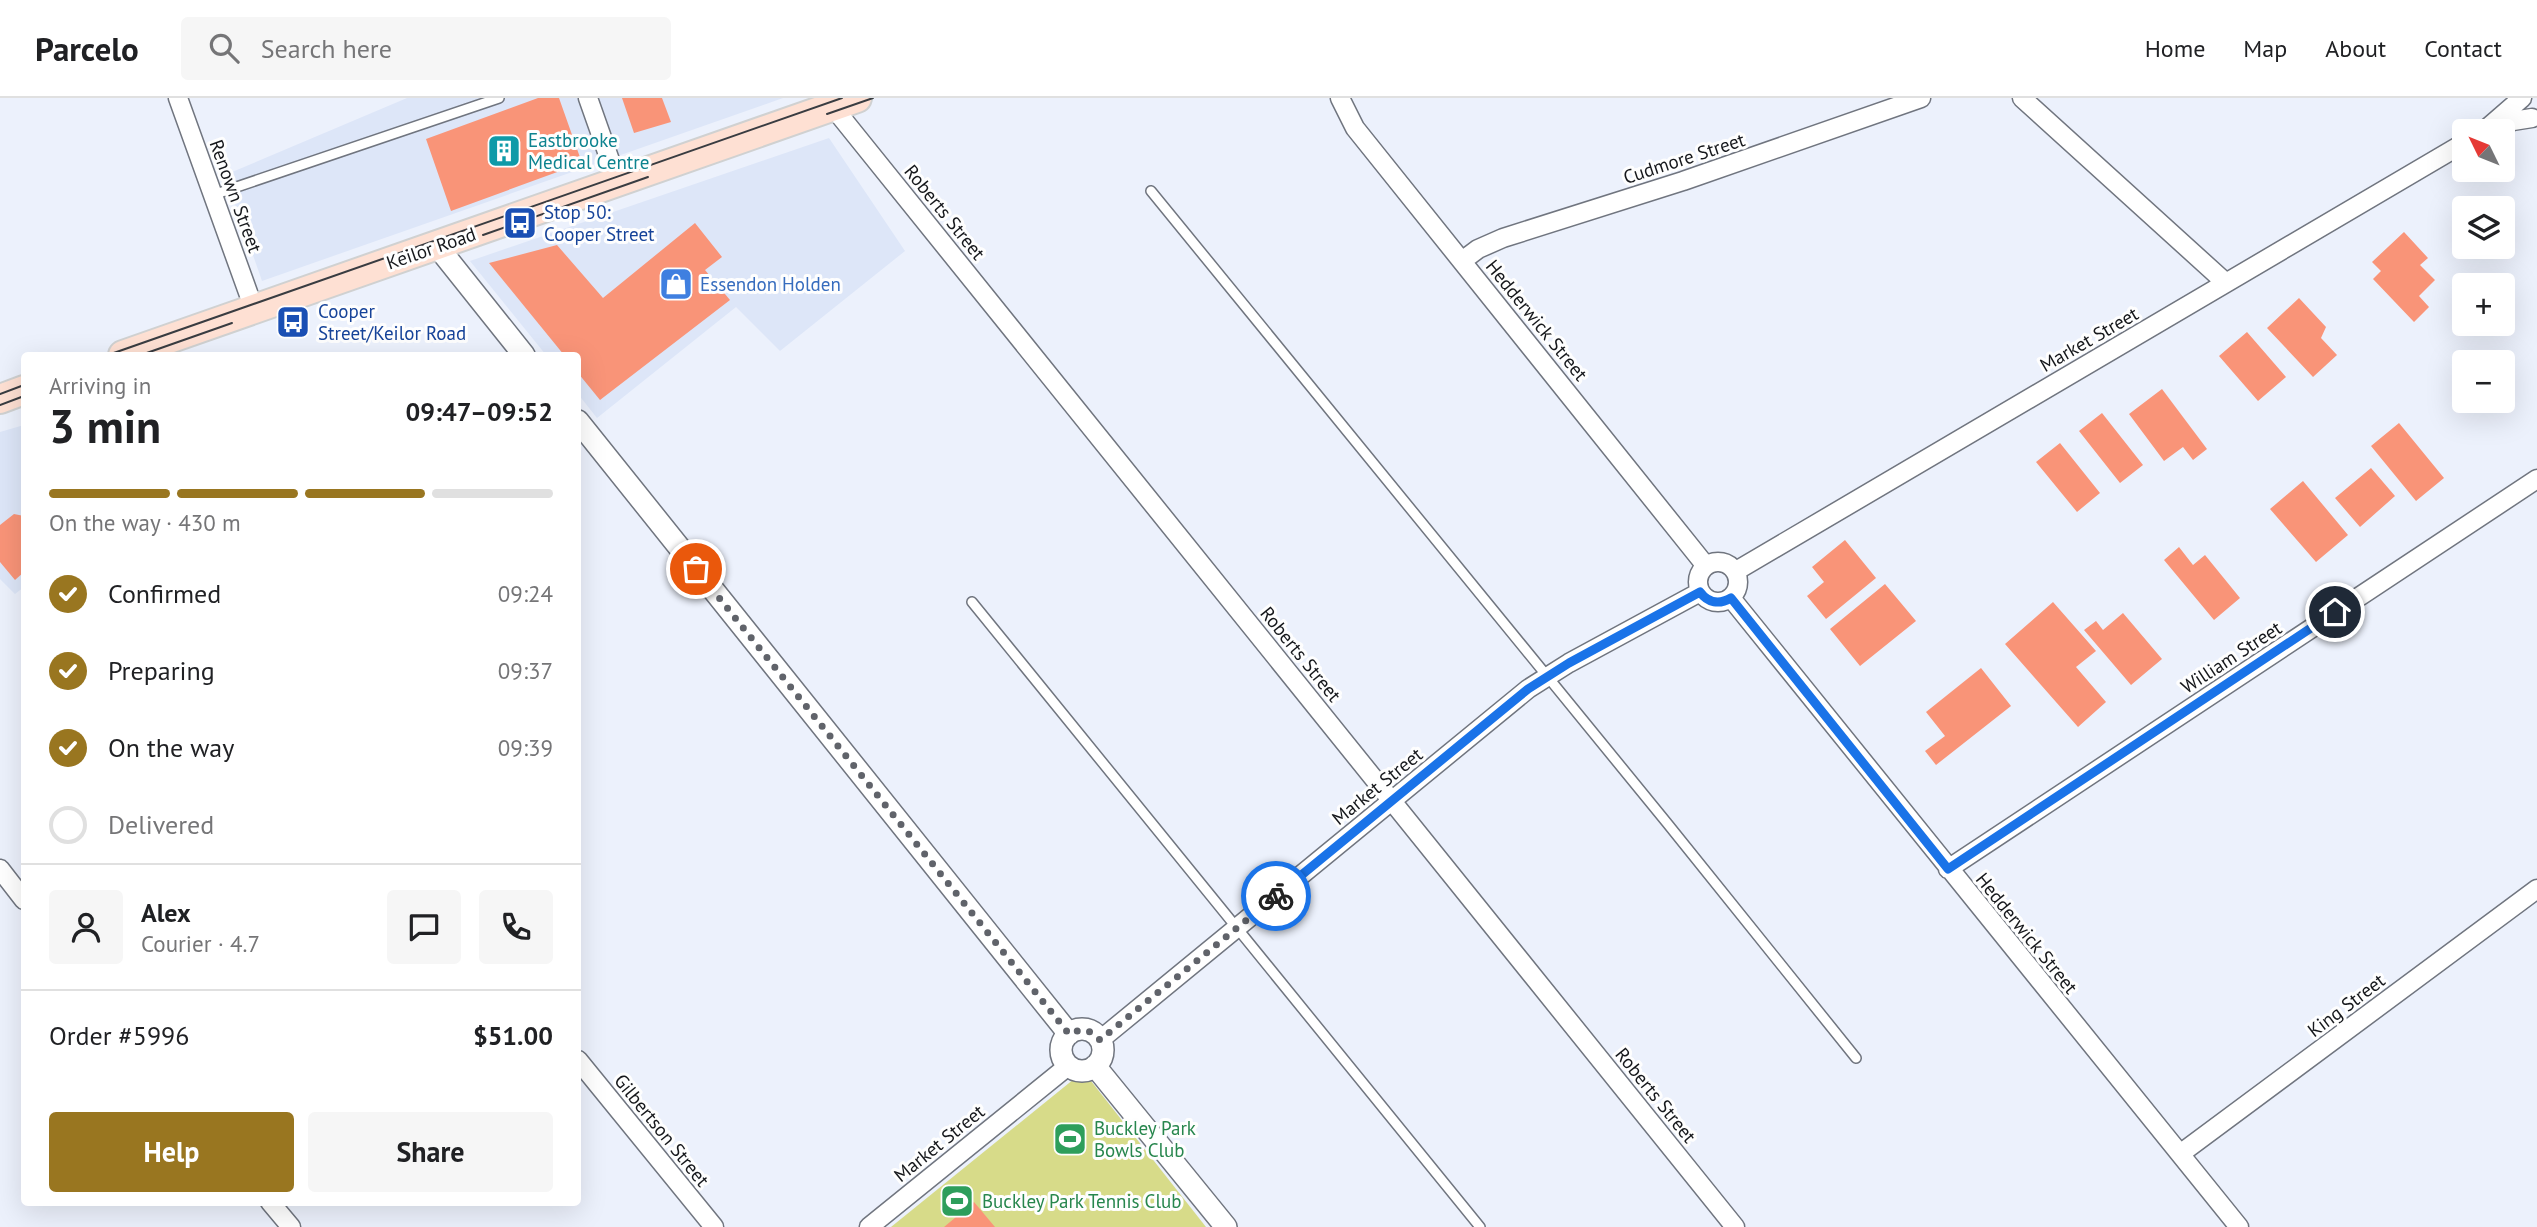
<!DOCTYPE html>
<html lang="en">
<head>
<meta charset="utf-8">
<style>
	body { margin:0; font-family:"PT Sans",sans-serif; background:#f6f6f6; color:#202124; height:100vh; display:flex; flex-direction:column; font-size:26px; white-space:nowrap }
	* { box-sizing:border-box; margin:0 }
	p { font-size:23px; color:#757577 }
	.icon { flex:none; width:38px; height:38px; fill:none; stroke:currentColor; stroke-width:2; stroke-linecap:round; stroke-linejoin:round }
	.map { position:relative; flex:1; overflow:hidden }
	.panel { position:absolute; left:21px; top:254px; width:560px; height:854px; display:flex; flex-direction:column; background:#fff; border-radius:7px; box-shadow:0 7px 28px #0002 }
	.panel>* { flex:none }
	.needle { width:46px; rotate:313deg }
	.controls { position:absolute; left:2452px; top:21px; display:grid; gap:14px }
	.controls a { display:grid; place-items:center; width:63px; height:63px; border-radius:7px; background:#fff; box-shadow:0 7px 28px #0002; font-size:35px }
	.pin { position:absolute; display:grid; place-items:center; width:60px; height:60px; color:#fff; margin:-30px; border:4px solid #fff; border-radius:50%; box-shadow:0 2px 7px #0007 }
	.courier { position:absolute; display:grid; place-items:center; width:70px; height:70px; margin:-35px; border:5px solid #1a73e8; border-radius:50%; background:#fff; color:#222; box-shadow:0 2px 9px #0007 }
	.head em { font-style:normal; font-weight:800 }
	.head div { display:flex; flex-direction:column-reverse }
	.head { display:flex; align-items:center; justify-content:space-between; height:119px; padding:0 28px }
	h1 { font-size:46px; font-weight:800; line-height:52px }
	.bar { display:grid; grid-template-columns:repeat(4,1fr); gap:10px 7px; align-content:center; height:84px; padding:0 28px }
	.bar i { height:9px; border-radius:5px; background:#e0e0e0 }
	.bar .active { background:#997620 }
	.bar p { grid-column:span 4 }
	.line { display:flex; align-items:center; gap:18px; padding:0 28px; border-top:2px solid #e0e0e0 }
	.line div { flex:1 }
	.round { display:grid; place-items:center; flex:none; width:74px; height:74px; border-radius:7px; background:#f6f6f6 }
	ol { padding:0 28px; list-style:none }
	li { display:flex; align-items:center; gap:21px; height:77px }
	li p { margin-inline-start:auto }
	li .icon { padding:7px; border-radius:50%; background:#997620; color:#fff; stroke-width:4 }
	li:last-child { color:#757577 }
	li i { width:38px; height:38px; border:4px solid #e0e0e0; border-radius:50% }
	.action { display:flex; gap:14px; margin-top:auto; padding:14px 28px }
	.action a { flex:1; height:80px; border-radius:7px; background:#997620; color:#fff; font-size:28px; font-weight:800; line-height:80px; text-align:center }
	.action a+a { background:#f6f6f6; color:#202124 }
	header { display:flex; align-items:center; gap:42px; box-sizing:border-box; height:98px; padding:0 35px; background:#fff; border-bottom:2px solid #e0e0e0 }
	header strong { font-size:33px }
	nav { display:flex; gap:38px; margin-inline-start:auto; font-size:24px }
	.search { width:490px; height:63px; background:#f6f6f6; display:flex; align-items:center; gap:18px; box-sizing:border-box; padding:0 24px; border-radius:7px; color:#757577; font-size:26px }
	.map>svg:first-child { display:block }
	.built { fill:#dde6f8 }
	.green { fill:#d7db89 }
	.building { fill:#f99478 }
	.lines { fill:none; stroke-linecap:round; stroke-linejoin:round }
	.service-casing { stroke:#70757f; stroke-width:12 }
	.minor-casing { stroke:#70757f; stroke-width:21 }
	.tertiary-casing { stroke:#70757f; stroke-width:24 }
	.primary-casing { stroke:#d0d1d1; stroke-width:32 }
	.service { stroke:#fff; stroke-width:9 }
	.minor { stroke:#fff; stroke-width:18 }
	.tertiary { stroke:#fff; stroke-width:21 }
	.primary { stroke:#fee0d3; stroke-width:28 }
	.tram { stroke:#393c41; stroke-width:2 }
	.done { stroke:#60636a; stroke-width:7; stroke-dasharray:0 12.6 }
	.route { stroke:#1a73e8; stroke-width:9 }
	.labels { text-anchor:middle; stroke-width:6; stroke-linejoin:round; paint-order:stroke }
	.culture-label { font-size:19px; fill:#0d838f; stroke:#fefefe; text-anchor:start }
	.street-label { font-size:19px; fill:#15171b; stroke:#fefefe }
	.transit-label { font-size:19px; fill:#164399; stroke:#fefefe; text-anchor:start }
	.shop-label { font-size:19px; fill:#366cbe; stroke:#fefefe; text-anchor:start }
	.leisure-label { font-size:19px; fill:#27864d; stroke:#fefefe; text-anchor:start }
</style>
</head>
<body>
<header>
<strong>Parcelo</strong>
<div class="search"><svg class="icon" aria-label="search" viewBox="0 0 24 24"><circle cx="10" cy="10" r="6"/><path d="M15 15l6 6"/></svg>Search here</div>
<nav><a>Home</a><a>Map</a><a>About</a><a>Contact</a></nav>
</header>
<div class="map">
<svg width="2537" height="1129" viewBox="0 0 2537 1129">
	<rect width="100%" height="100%" fill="#ecf1fc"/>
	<path class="built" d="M407,0h376l-521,183 -37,-106z
		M829,40l76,113 -125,100 -44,-44 -139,111 -19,-24v-39h-32l-76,-94z
		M24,327v162l-9,7 -15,-15v-147z"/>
	<path class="green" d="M1074,981l17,2 115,146h-315z"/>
	<path class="building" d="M538,0h21l23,65 -131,48 -25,-72z
		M622,0h40l9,24 -37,11z
		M695,125l27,34 -17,13 25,30 -130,100 -22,-27v-18h-14l-75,-92 68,-18 46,53z
		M2404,134l24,26 -8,7 15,15 -16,16 10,11 -15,15 -41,-43 8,-8 -9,-9z
		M2299,200l27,29 -5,11 16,17 -24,22 -46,-49z
		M2247,234l39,45 -28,24 -39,-45z
		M2162,291l45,60 -14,11 -10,-13 -19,14 -35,-47z
		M2102,315l41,52 -23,18 -41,-52z
		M2399,325l45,55 -28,23 -45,-55z
		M2060,345l40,50 -23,19 -41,-50z
		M2371,370l24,28 -35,31 -25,-29z
		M2303,383l45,54 -32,27 -46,-53z
		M14,416l10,2v56l-9,8 -15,-18v-37z
		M1845,442l31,38 -50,41 -19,-23 17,-14 -12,-15z
		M2179,449l14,18 12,-10 35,43 -26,22 -50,-60z
		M1885,486l31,37 -56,45 -30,-37z
		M2053,504l43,49 -20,16 30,35 -28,25 -73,-83z
		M2123,515l39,46 -31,26 -47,-55 12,-9 7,9z
		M1981,570l30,38 -75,59 -11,-14 20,-15 -19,-24z
		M974,1104l21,25h-51z"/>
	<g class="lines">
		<defs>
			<path id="service" d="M1151,93l516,632 189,235
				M213,97l286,-97
				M972,504l508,625"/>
			<path id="minor" d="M178,0l76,211
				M588,0l30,85
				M1340,0l15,30 351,438
				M2022,0l204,185
				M837,7l4,12 894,1110
				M2495,29l18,-6 19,-3
				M2484,33l38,-33
				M1462,163l16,-12 25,-11 180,-57 238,-83
				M1698 484a20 20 0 1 1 40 0a20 20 0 1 1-40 0Z
				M1736,473l728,-428
				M1731,500l508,629
				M0,771l24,31
				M1948,771l589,-390
				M1100,942l428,-351 41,-26 131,-71
				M578,962l136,167
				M2180,1056l357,-265
				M270,1104l21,25
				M869,1129l199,-161"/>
			<path id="tertiary" d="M437,148l87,109
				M578,323l491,613
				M1061 952a21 21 0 1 1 42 0a21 21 0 1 1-42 0Z
				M1095,968l131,161"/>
			<path id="primary" d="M123,257l734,-257
				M0,301l24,-9"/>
		</defs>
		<use href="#service" class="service-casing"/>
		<use href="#minor" class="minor-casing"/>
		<use href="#tertiary" class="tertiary-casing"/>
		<use href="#primary" class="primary-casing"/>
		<use href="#service" class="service"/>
		<use href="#minor" class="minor"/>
		<use href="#tertiary" class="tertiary"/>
		<use href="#primary" class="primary"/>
		<path class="tram" d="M827,16l46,-16
			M483,137l165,-58
			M108,257l734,-257
			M141,257l91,-32
			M0,296l24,-9
			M0,307l24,-9"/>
	</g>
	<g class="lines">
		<path class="done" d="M696,471l373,465c13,-6 21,-5 31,6l176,-144"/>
		<path class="route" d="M1276,798l252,-207 41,-26 131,-71c8,11 19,13 31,6l217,271 387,-257"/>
	</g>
	<defs>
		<symbol id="building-square" viewBox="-11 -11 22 22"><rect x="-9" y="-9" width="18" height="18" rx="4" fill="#0f9aa8" stroke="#fefefe"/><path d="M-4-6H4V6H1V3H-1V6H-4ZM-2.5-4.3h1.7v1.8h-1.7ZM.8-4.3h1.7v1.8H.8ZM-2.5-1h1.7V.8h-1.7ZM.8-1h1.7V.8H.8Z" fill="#fff"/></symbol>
		<symbol id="bus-square" viewBox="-11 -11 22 22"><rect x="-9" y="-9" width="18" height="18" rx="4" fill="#1a4fb4" stroke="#fefefe"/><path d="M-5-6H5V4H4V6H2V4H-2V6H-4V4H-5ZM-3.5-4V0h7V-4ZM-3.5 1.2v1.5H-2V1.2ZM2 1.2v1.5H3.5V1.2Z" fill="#fff"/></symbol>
		<symbol id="shop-square" viewBox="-11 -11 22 22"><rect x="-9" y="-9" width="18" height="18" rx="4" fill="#3f7fe0" stroke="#fefefe"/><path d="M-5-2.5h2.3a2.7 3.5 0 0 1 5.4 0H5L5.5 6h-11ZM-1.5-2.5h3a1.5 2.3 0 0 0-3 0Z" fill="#fff"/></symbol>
		<symbol id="stadium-square" viewBox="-11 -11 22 22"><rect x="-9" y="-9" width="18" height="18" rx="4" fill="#2e9e5b" stroke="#fefefe"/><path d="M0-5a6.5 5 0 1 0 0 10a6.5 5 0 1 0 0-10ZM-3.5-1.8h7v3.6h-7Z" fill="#fff"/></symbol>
	</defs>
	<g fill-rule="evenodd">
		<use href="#building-square" x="485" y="34" width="38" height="38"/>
		<use href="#bus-square" x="501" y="106" width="38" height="38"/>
		<use href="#shop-square" x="657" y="167" width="38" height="38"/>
		<use href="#bus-square" x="274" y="205" width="38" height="38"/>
		<use href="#stadium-square" x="1051" y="1022" width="38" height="38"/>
		<use href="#stadium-square" x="938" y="1084" width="38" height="38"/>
	</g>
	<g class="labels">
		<g class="culture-label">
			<text x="528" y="49">Eastbrooke<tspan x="528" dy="22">Medical Centre</tspan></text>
		</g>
		<g class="street-label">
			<text transform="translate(1684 60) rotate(-18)" y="7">Cudmore Street</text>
			<text transform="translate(236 98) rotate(70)" y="7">Renown Street</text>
			<text transform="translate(945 114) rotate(51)" y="7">Roberts Street</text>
			<text transform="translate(431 150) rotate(-19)" y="7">Keilor Road</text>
			<text transform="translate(1537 222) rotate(51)" y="7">Hedderwick Street</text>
			<text transform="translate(2089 241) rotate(-30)" y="7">Market Street</text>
			<text transform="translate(1301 556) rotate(51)" y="7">Roberts Street</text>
			<text transform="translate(2231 559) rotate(-33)" y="7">William Street</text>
			<text transform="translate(1377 688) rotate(-39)" y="7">Market Street</text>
			<text transform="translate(2027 835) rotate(51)" y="7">Hedderwick Street</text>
			<text transform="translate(2346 907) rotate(-37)" y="7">King Street</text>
			<text transform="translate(1656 997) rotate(51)" y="7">Roberts Street</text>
			<text transform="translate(662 1032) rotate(51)" y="7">Gilbertson Street</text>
			<text transform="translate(939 1045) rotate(-39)" y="7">Market Street</text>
		</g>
		<g class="transit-label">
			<text x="544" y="121">Stop 50:<tspan x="544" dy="22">Cooper Street</tspan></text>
			<text x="318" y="220">Cooper<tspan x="318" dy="22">Street/Keilor Road</tspan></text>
		</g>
		<g class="shop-label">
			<text x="700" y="193">Essendon Holden</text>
		</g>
		<g class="leisure-label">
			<text x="1094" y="1037">Buckley Park<tspan x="1094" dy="22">Bowls Club</tspan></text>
			<text x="982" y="1110">Buckley Park Tennis Club</text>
		</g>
	</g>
</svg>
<div class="controls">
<a><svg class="needle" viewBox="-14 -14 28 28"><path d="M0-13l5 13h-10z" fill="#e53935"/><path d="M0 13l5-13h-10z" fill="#757577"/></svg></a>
<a><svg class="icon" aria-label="layers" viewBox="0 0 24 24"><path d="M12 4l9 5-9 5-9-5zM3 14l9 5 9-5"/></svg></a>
<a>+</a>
<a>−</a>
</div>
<div class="pin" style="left:696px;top:471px;background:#ea580c"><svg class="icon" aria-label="bag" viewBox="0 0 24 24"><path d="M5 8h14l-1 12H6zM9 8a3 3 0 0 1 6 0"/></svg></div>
<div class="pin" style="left:2335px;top:514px;background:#1f2937"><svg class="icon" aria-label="home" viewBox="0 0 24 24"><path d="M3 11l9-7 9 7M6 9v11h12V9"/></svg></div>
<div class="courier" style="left:1276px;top:798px"><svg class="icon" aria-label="bike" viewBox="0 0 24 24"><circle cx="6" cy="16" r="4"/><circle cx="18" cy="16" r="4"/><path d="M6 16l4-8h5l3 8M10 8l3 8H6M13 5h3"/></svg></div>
<section class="panel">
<div class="head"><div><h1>3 min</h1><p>Arriving in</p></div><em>09:47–09:52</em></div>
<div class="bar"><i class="active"></i><i class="active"></i><i class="active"></i><i></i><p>On the way · 430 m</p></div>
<ol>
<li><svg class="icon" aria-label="check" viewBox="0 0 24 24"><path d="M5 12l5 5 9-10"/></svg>Confirmed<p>09:24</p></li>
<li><svg class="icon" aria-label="check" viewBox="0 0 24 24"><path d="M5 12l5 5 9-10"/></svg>Preparing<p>09:37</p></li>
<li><svg class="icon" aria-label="check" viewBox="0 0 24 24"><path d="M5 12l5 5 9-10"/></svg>On the way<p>09:39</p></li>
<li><i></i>Delivered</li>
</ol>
<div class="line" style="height:126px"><a class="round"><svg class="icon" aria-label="person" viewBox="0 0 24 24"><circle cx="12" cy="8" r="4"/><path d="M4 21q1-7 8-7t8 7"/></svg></a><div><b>Alex</b><p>Courier · 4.7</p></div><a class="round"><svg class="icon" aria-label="chat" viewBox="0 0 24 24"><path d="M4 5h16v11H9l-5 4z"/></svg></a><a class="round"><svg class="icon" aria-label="phone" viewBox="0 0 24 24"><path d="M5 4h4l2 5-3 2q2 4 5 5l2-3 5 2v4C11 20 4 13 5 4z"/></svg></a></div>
<div class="line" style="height:91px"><div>Order #5996</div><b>$51.00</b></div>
<div class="action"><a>Help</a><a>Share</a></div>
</section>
</div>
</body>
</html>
